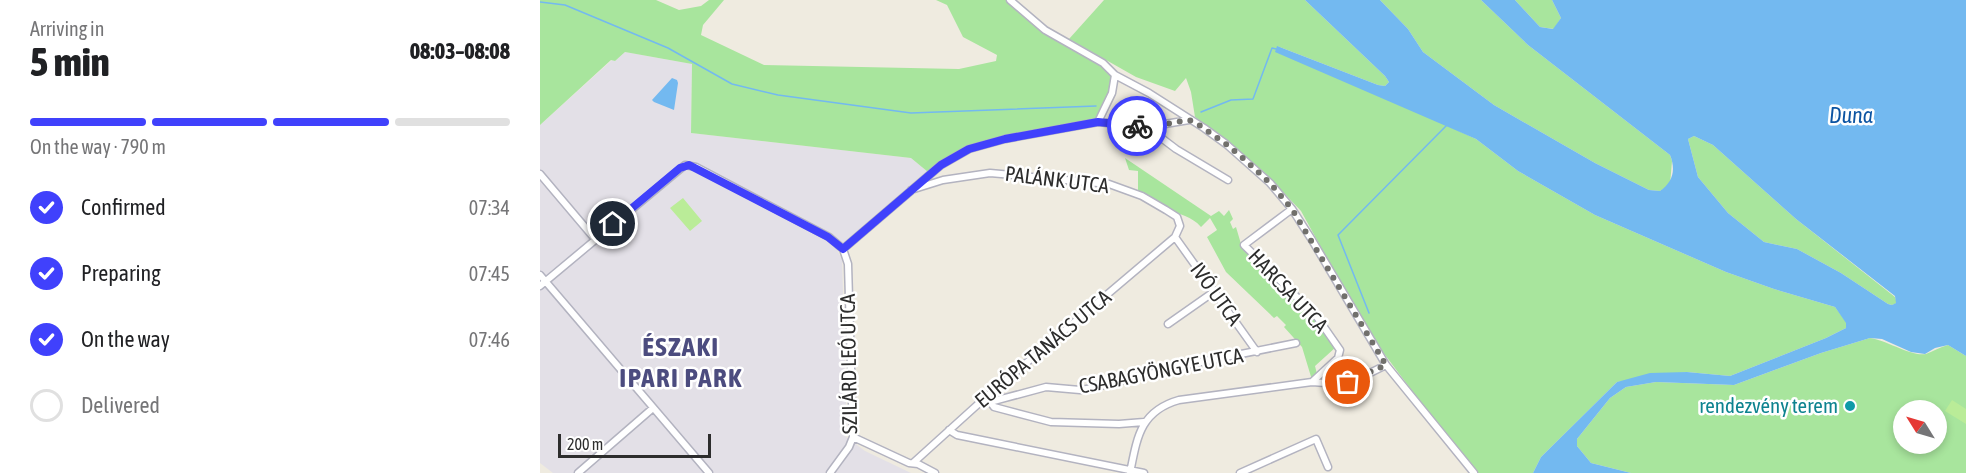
<!DOCTYPE html>
<html lang="en">
<head>
<meta charset="utf-8">
<style>
	body { margin:0; font-family:"Asap Condensed",sans-serif; background:#f6f6f6; color:#202124; height:100vh; display:flex; flex-direction:column; font-size:22px; white-space:nowrap }
	* { box-sizing:border-box; margin:0 }
	p { font-size:20px; color:#757577 }
	.icon { flex:none; width:33px; height:33px; fill:none; stroke:currentColor; stroke-width:2; stroke-linecap:round; stroke-linejoin:round }
	.map { position:relative; flex:1; overflow:hidden }
	.side { display:flex; flex-direction:column; background:#fff; width:540px }
	.side>* { flex:none }
	.needle { width:39px; rotate:307deg }
	.fabs { position:absolute; left:1353px; top:400px; display:grid; gap:12px }
	.fabs a { display:grid; place-items:center; width:54px; height:54px; border-radius:50%; background:#fff; box-shadow:0 3px 9px #0003; font-size:30px }
	.scale { position:absolute; left:18px; bottom:15px; width:153px; box-sizing:border-box; padding-left:6px; border:3px solid #2d2d2d; border-top:0; font-size:16px; line-height:21px; white-space:nowrap; color:#2d2d2d; -webkit-text-stroke:4px #fff; paint-order:stroke }
	.pin { position:absolute; display:grid; place-items:center; width:51px; height:51px; color:#fff; margin:-26px; border:3px solid #fff; border-radius:50%; box-shadow:0 2px 6px #0007 }
	.courier { position:absolute; display:grid; place-items:center; width:60px; height:60px; margin:-30px; border:4px solid #4041fc; border-radius:50%; background:#fff; color:#222; box-shadow:0 2px 8px #0007 }
	.overview em { font-style:normal; font-weight:800 }
	.overview div { display:flex; flex-direction:column-reverse }
	.overview { display:flex; align-items:center; justify-content:space-between; height:102px; padding:0 30px }
	h1 { font-size:39px; font-weight:800; line-height:45px }
	.bar { display:grid; grid-template-columns:repeat(4,1fr); gap:9px 6px; align-content:center; height:72px; padding:0 30px }
	.bar i { height:8px; border-radius:4px; background:#e0e0e0 }
	.bar .active { background:#4041fc }
	.bar p { grid-column:span 4 }
	ol { padding:0 30px; list-style:none }
	li { display:flex; align-items:center; gap:18px; height:66px }
	li p { margin-inline-start:auto }
	li .icon { padding:6px; border-radius:50%; background:#4041fc; color:#fff; stroke-width:4 }
	li:last-child { color:#757577 }
	li i { width:33px; height:33px; border:3px solid #e0e0e0; border-radius:50% }
	main { display:flex; flex:1; min-height:0 }
	.map>svg:first-child { display:block }
	.industrial { fill:#e3e0e7 }
	.green { fill:#a8e59d; fill-rule:evenodd }
	.pitch { fill:#baec98 }
	.water { fill:#73b9f0; fill-rule:evenodd }
	.lines { fill:none; stroke-linecap:round; stroke-linejoin:round }
	.stream { stroke:#73b9f0; stroke-width:1.5 }
	.minor-casing { stroke:#b3b3c0; stroke-width:9 }
	.minor { stroke:#fff; stroke-width:6 }
	.done { stroke:#71706c; stroke-width:6; stroke-dasharray:0 10.8 }
	.route { stroke:#4041fc; stroke-width:8 }
	.culture-dot { fill:#0f9aa8; stroke:#fff; stroke-width:2 }
	.labels { text-anchor:middle; stroke-width:5; stroke-linejoin:round; paint-order:stroke }
	.street-label { font-size:21px; fill:#2d2d2d; stroke:#fff }
	.culture-label { font-size:21px; fill:#0d838f; stroke:#fff; text-anchor:end }
	.water-label { font-size:22px; font-style:italic; fill:#0c54a2; stroke:#fff }
	.district-label { font-size:27px; font-weight:bold; letter-spacing:1.5px; fill:#4c4c7f; stroke:#fff }
</style>
</head>
<body>
<main>
<section class="side">
<div class="overview"><div><h1>5 min</h1><p>Arriving in</p></div><em>08:03–08:08</em></div>
<div class="bar"><i class="active"></i><i class="active"></i><i class="active"></i><i></i><p>On the way · 790 m</p></div>
<ol>
<li><svg class="icon" aria-label="check" viewBox="0 0 24 24"><path d="M5 12l5 5 9-10"/></svg>Confirmed<p>07:34</p></li>
<li><svg class="icon" aria-label="check" viewBox="0 0 24 24"><path d="M5 12l5 5 9-10"/></svg>Preparing<p>07:45</p></li>
<li><svg class="icon" aria-label="check" viewBox="0 0 24 24"><path d="M5 12l5 5 9-10"/></svg>On the way<p>07:46</p></li>
<li><i></i>Delivered</li>
</ol>
</section>
<div class="map">
<svg width="1426" height="473" viewBox="0 0 1426 473">
	<rect width="100%" height="100%" fill="#efebe0"/>
	<path class="industrial" d="M85,52l67,12 -1,69 220,25 17,14 -91,78 5,9 5,173 -2,4 20,15 46,22h-358l-13,-10v-338l72,-65 3,1z"/>
	<path class="green" d="M0,0h116l23,10 22,-4 8,-6h15l-21,25 -2,10 63,30 195,4 37,-8 1,-6 -34,-18 -16,-32 -11,-5h72l19,18 87,54 -2,12 -17,36 -126,29 -41,23 -17,-14 -220,-25 1,-69 -67,-12 -10,9 -4,-1 -71,65z
		M564,0h201l80,76 4,6 -4,4 -7,-1 -101,-39 199,93 42,32 77,44 131,57 48,17 61,18 12,16 -1,5 -20,10 -96,38 -43,-4 -70,10 -76,75 -8,16h-59l-107,-142 -66,-120 -38,-40 -68,-54 -4,-25 -5,-14 -11,13 -39,-14 -67,-38z
		M840,0h101l47,45 142,110 2,6 -2,24 -10,6 -11,-1 -54,-27 -101,-58 -71,-53 -15,-23z
		M975,0h37l9,18 -7,11 -14,-2z
		M1154,136l19,9 83,74 99,78 2,6 -5,2 -4,-1 -47,-31 -44,-24 -33,-7 -36,-29 -30,-36 -10,-38z
		M585,158l86,58 8,-5 5,5 5,-6 4,9 -3,3 3,7 3,-2 5,17 74,73 21,30 -21,19 2,8 -5,6 -10,-33 -18,-20 2,-2 -9,-9 -3,2 -48,-46 -19,-35 10,-7 -7,-12 -9,9c-9,-11 -22,-12 -34,-19 -10,-6 -18,-12 -29,-17v-20l-9,-1z
		M1330,338c16,2 42,19 56,16 6,-2 14,-7 22,-9l18,11v117h-335l-40,-10 -14,-17v-7l33,-41 16,-11 30,-5 78,3 87,-32zM1364,411h32v33h-32z"/>
	<path class="pitch" d="M143,198l19,23 -12,10 -20,-23z
		M1412,400l14,9v15l-21,-13z"/>
	<path class="water" d="M765,0h75l28,29 15,23 71,53 101,58 54,27 11,1c13,-9 16,-21 10,-36l-142,-110 -47,-45h34l25,27 13,2 8,-11 -9,-18h414v356l-18,-11 -13,3 -10,6 -14,-2 -29,-13 -12,-1 -49,15 -87,32 -78,-3 -30,5 -16,11 -33,41v7l14,17 40,10h-98l8,-16 76,-75 33,-9 37,-1 43,4 96,-38 20,-10v-5l-11,-16 -61,-18 -48,-17 -131,-57 -77,-44 -42,-32 -201,-87 2,-6 101,39 7,1 4,-4 -4,-6zM1154,136l19,9 83,74 99,77 1,7 -4,2 -4,-1 -47,-31 -44,-24 -33,-7 -36,-29 -30,-36 -10,-38z
		M132,78l5,2 1,3 -4,27 -20,-8 -2,-2z"/>
	<g class="lines">
		<path class="stream" d="M0,2l25,3 103,43 64,36 46,11 133,18 185,-7
			M661,112l30,-12 22,-1 19,-51 4,1
			M829,313l-31,-78 109,-110"/>
		<defs>
			<path id="minor" d="M470,0l35,30 58,33 12,12 34,18 55,35 22,16 44,39 22,26 20,31 74,125 88,108
				M558,122l49,5 42,-7
				M607,127l29,22 52,31
				M0,174l55,65
				M371,190l32,-10 47,-7 119,11 33,12 24,14 11,7 3,9 -5,11 -189,160 -73,66
				M752,209l-48,36 73,72 23,33 -2,8 -26,24
				M635,237l82,115
				M303,249l98,-84 28,-16 36,-10 93,-17 14,-29 3,-18
				M0,275l169,198
				M0,286l145,-121 11,2 133,70 14,12 5,15 5,173 -4,10 -19,26
				M628,324l47,-33
				M448,399l6,8 57,15 68,2 25,-2
				M450,402l56,-15 34,3 13,-2 93,-23 110,-22
				M409,430l8,5 187,38
				M313,437l56,26 9,1 17,9
				M38,473l75,-65
				M590,473c7,-35 10,-62 49,-73l133,-18 27,2 23,-7 24,-12
				M700,473l76,-34 12,28"/>
		</defs>
		<use href="#minor" class="minor-casing"/>
		<use href="#minor" class="minor"/>
	</g>
	<g class="lines">
		<path class="done" d="M597,126l11,1 41,-7 6,2 31,22 19,16 25,23 22,26 94,156 -38,17"/>
		<path class="route" d="M73,224l67,-56 9,-3 139,72 15,12 98,-84 28,-16 36,-10 93,-17 39,4"/>
	</g>
	<circle class="culture-dot" cx="1310" cy="406" r="6"/>
	<g class="labels">
		<g class="street-label">
			<text transform="translate(517 180) rotate(7)" y="7">PALÁNK UTCA</text>
			<text transform="translate(748 291) rotate(47)" y="7">HARCSA UTCA</text>
			<text transform="translate(676 294) rotate(54)" y="7">IVÓ UTCA</text>
			<text transform="translate(503 349) rotate(-40)" y="7">EURÓPA TANÁCS UTCA</text>
			<text transform="translate(309 364) rotate(-91)" y="7">SZILÁRD LEÓ UTCA</text>
			<text transform="translate(621 371) rotate(-11)" y="7">CSABAGYÖNGYE UTCA</text>
		</g>
		<g class="culture-label">
			<text x="1298" y="413">rendezvény terem</text>
		</g>
		<g class="water-label">
			<text x="1311" y="123">Duna</text>
		</g>
		<g class="district-label">
			<text x="141" y="356">ÉSZAKI<tspan x="141" dy="31">IPARI PARK</tspan></text>
		</g>
	</g>
</svg>
<div class="fabs">
<a><svg class="needle" viewBox="-14 -14 28 28"><path d="M0-13l5 13h-10z" fill="#e53935"/><path d="M0 13l5-13h-10z" fill="#757577"/></svg></a>
</div>
<div class="scale">200 m</div>
<div class="pin" style="left:808px;top:382px;background:#ea580c"><svg class="icon" aria-label="bag" viewBox="0 0 24 24"><path d="M5 8h14l-1 12H6zM9 8a3 3 0 0 1 6 0"/></svg></div>
<div class="pin" style="left:73px;top:224px;background:#1f2937"><svg class="icon" aria-label="home" viewBox="0 0 24 24"><path d="M3 11l9-7 9 7M6 9v11h12V9"/></svg></div>
<div class="courier" style="left:597px;top:126px"><svg class="icon" aria-label="bike" viewBox="0 0 24 24"><circle cx="6" cy="16" r="4"/><circle cx="18" cy="16" r="4"/><path d="M6 16l4-8h5l3 8M10 8l3 8H6M13 5h3"/></svg></div>
</div>
</main>
</body>
</html>
